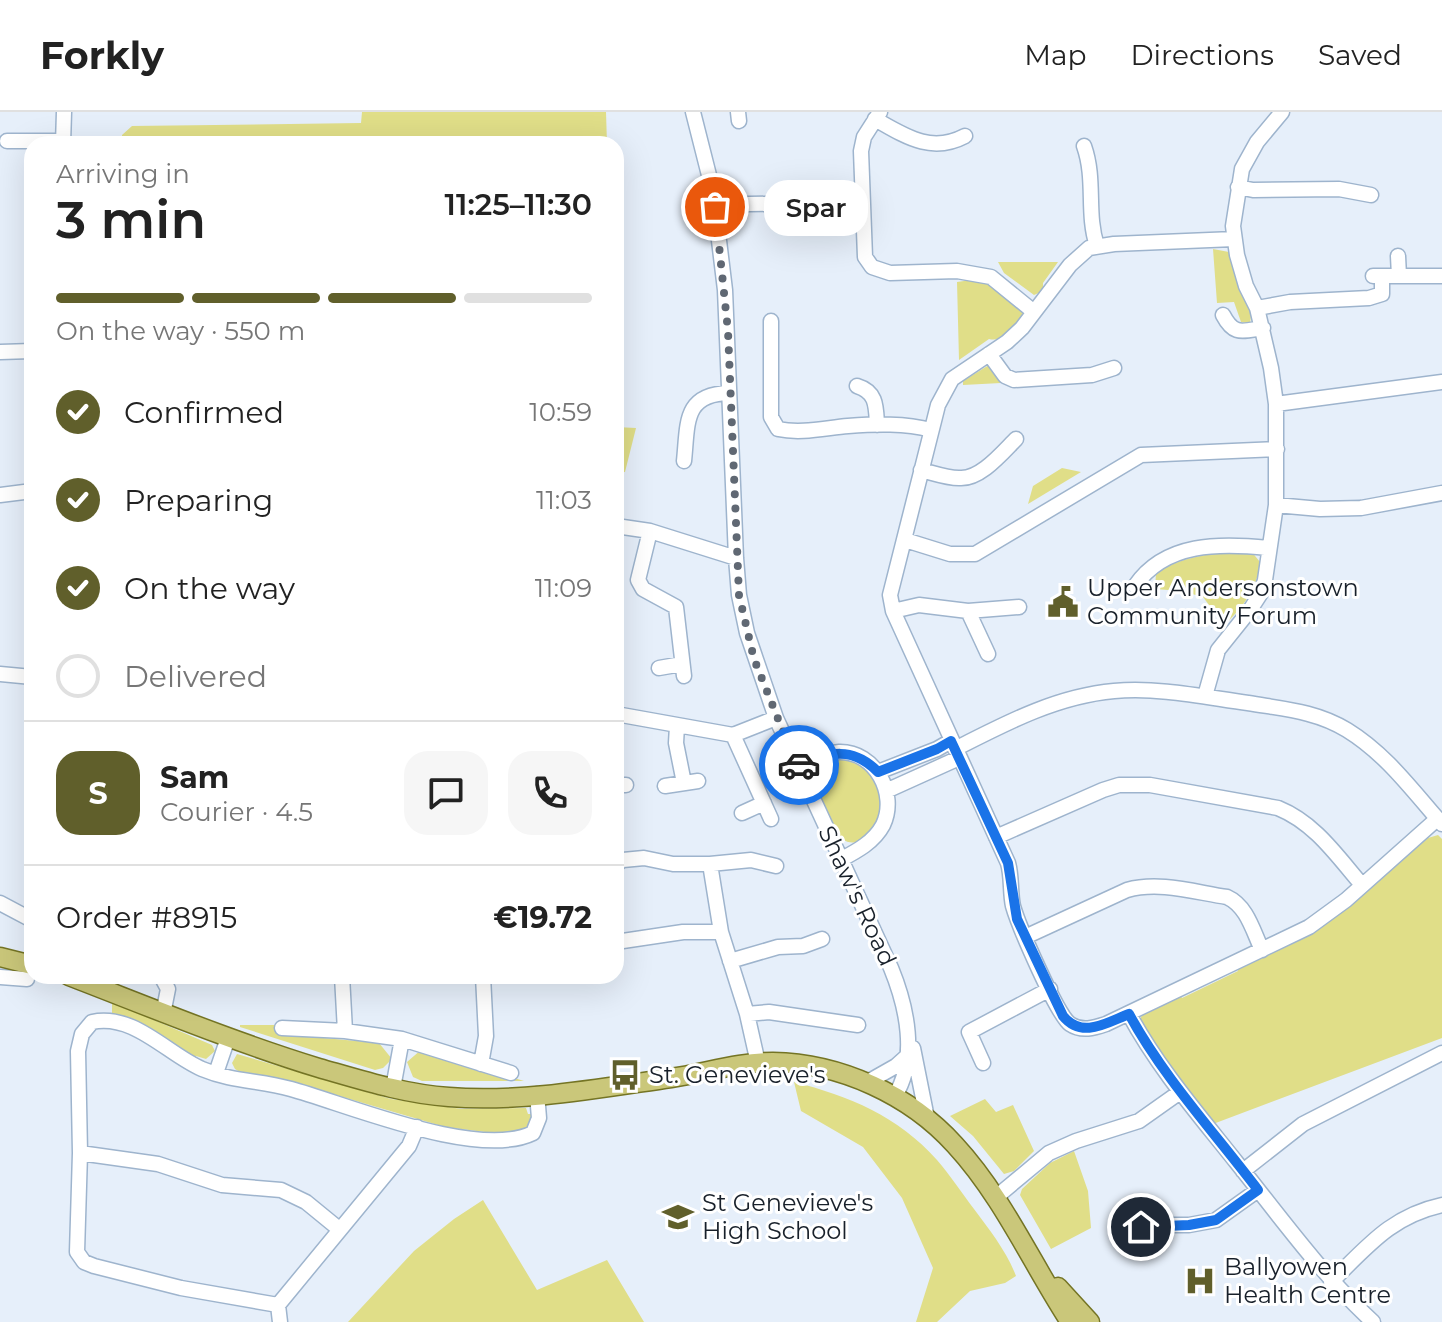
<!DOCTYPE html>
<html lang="en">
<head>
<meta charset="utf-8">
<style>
	body { margin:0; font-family:Montserrat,sans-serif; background:#f6f6f6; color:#222; height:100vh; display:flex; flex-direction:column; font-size:30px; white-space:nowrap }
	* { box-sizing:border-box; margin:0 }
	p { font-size:26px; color:#767676 }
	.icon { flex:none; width:44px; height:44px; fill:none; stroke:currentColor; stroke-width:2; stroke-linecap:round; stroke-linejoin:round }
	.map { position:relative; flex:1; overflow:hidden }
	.details { position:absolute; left:24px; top:24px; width:600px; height:848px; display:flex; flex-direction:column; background:#fff; border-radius:24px; box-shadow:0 8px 32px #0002 }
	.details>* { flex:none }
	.pin { position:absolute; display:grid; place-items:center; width:68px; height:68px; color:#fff; margin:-34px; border:4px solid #fff; border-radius:50%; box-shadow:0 2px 8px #0007 }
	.courier { position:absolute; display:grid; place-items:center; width:80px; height:80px; margin:-40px; border:6px solid #1a73e8; border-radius:50%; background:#fff; color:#222; box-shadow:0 2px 10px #0007 }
	.bubble { position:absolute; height:56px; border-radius:24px; background:#fff; box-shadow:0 8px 32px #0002; font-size:26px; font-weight:600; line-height:56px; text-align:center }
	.head em { font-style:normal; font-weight:600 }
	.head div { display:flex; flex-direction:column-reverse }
	.head { display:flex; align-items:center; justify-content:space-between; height:136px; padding:0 32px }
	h1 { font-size:52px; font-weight:600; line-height:60px }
	.bar { display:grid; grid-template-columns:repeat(4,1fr); gap:12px 8px; align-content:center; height:96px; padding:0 32px }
	.bar i { height:10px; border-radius:6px; background:#e0e0e0 }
	.bar .on { background:#605f2b }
	.bar p { grid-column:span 4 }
	.line { display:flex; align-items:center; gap:20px; padding:0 32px; border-top:2px solid #e0e0e0 }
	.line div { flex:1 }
	.round { display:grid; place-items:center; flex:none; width:84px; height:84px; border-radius:24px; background:#f6f6f6 }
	ol { padding:0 32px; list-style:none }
	li { display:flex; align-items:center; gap:24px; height:88px }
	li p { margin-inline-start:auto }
	li .icon { padding:8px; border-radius:50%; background:#605f2b; color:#fff; stroke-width:4 }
	li:last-child { color:#767676 }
	li i { width:44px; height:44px; border:4px solid #e0e0e0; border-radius:50% }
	header { display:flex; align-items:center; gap:48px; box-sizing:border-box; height:112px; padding:0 40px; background:#fff; border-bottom:2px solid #e0e0e0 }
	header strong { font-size:38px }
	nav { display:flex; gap:44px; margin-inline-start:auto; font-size:28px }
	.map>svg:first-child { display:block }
	.green { fill:#e0de88 }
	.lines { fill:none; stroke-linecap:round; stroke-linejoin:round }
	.minor-casing { stroke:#9eb4cd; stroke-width:17 }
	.major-casing { stroke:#747424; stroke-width:21 }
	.minor { stroke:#fff; stroke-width:14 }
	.major { stroke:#cac77a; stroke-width:18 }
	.done { stroke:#606873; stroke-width:8; stroke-dasharray:0 14.4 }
	.route { stroke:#1a73e8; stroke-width:10 }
	.labels { text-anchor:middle; stroke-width:6; stroke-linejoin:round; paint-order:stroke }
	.poi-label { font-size:24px; fill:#18202a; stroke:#fff; text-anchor:start }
	.street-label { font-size:24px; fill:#18202a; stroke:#fff }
</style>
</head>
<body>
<header>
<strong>Forkly</strong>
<nav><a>Map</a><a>Directions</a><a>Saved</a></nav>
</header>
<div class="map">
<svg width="1442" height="1210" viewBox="0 0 1442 1210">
	<rect width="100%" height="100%" fill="#e6effa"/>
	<path class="green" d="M362,0h244l1,32h-485v-9l10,-9 229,-3z
		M1213,137l16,3 22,63 -1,9 -9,-2 -7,-20 -17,1z
		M998,150h60l-15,21v8l-9,4 -30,-22z
		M971,168l19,3 33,28v5c-9,9 -20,27 -34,23l-30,21 -2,-78z
		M989,253l12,18 -38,2v-4z
		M616,315l20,1 -11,44 -9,1z
		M1062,356l19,4 -53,32 5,-18z
		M1251,439l9,11c-2,25 -17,46 -36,63l-21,-28 -22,-6 -26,-2 1,-16c29,-18 61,-21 95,-22z
		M840,647c71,13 34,102 2,80 -9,-7 -24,-49 -28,-62 3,-13 14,-16 26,-18z
		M1438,723l4,4v199l-229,86 -53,-68 -20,-36 3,-8 37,-18 2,4 56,-27 -1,-5 132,-80h4l55,-48z
		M112,890l100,43 3,6 -9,8 -10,-3 -1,3c-27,-21 -51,-31 -83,-41z
		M240,913h39v9l100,9 13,16 -9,9 -8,2 -135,-43z
		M422,937l102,32h-102l-9,-4 -6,-15z
		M237,942l154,45 71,10 64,-1 2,6h5l-3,12 -9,6h-36l-40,-5 -140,-41 -62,-12 -8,-5 -3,-6z
		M794,970c55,14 104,34 143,78 13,15 25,33 37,49 15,20 33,43 42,67l-11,7 -35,8 -33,31h-21l17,-54 -31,-70 -39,-51 -62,-36z
		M985,987l11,13 17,-7 21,46 -20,20 -10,3 -31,-38 -23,-20z
		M1074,1039l14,40 3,37 -40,21 -31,-54 2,-6 28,-26z
		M483,1088l54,90 70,-30 37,62h-296l66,-71 40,-32z"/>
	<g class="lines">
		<defs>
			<path id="minor" d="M693,0l20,79 12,99 11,268 3,37 8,38 29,85 115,250c16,39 27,90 4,128
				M738,0l1,9
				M880,0l-16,25 -3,14 4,106 7,10 18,6 67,-2 34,6 43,35
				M875,7c30,17 56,35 90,17
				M7,29h56
				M63,32l1,-32
				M1084,34c12,34 2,67 13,100
				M1238,75l15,3 86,-1 32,6
				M715,95l34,-3 113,-1
				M1234,127l-120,5 -25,4 -19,17 -48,63 -15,14 -55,37 -14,26 -4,16 -44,174 3,16 115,252c4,14 2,29 5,43 5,18 44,109 57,118 12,8 24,4 36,0l203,-97 37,-27 91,-81
				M1398,144l1,20
				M1373,164h69
				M1257,196l33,-6 79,-4 13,-4v-18
				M1223,203c11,21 19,16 40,13
				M771,209v96l7,12c23,5 47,-1 70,-3 28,-2 57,-3 83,4
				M0,240l32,-1
				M989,242l16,22 9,4 78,-5 22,-7
				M857,274c20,6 19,21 20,39
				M1276,292l166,-22
				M684,349c4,-37 -1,-67 45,-68
				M921,358c12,3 26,8 38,8 21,2 43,-25 57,-39
				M0,383l32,-4
				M1276,393l44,4 41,-1 81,-15
				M616,414l34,5 86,27
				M650,419l-12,49 5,9 33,18 8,69
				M905,428l45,14h25l166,-99 136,-6
				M1135,474c30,-44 85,-43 133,-38
				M893,499l26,-6 49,6 51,-4
				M968,499l20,43
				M659,556l23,-4
				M0,562l32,3
				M1205,584l13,-46 32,-40 11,-17 4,-13 11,-75v-101l-5,-36 -14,-60 -11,-22 -9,-31 -4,-29 9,-57 15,-27 25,-30
				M616,602l117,21 43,-17
				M677,614l-1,17 8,40
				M733,623l38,84
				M955,637c51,-26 102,-53 159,-58 45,-4 90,6 134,12 35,6 68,8 99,27 39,24 65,60 95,94
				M797,654c13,-5 28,-13 42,-14 36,-1 59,42 44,73 -9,17 -26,26 -43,35
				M878,660l59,-23 14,-8
				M616,673h10
				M665,674l33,-5
				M886,679l73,-33
				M742,701l22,-10
				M996,725l107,-47 16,-5h31l128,23c37,15 59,48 84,77
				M616,752l7,-4 21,-2 29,6h37l41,-4 25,6
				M710,752l11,68 26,82 11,49
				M0,791l32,17
				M1025,825l102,-47c32,-9 67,2 100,7 20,9 26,34 35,53
				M616,830l67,-10h38
				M730,849l48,-14 25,-1 19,-7
				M161,864l7,13 -5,25
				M342,864l3,55
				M0,865l27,2
				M747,902l22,-2 89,13
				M1129,902c29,54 70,101 108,149 44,55 84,111 136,159
				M282,916l63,3 57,8 109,34
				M913,936l14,70
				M983,951l-14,-31 81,-43
				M481,952l5,-28 -3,-60
				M216,961l12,-35
				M866,971l30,-17 10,-9
				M393,976l9,-49
				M80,1041l78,11 64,21 59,5 25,12 33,27
				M1243,1059l60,-47 139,-71
				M995,1086l54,-45 27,-12 63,-20 41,-29
				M1118,1119h13l17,-6h41l27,-5 42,-30
				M1331,1170c36,-35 60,-66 111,-77
				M278,1193l-97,-17 -87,-22 -10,-4 -7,-10 3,-99 -2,-102 4,-17 10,-12c42,-9 75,32 110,47 31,13 57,11 89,20 58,16 187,71 242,44l6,-15 -2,-24
				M278,1193l131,-159 8,-19
				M278,1193l2,17"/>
			<path id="major" d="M0,845l32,8
				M69,864c83,32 165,66 250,92 42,12 85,26 130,29 71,6 152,-9 222,-19 34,-5 67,-16 102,-16 67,1 137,33 182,83 48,52 77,119 115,177
				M1058,1175l32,35"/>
		</defs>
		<use href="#minor" class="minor-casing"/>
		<use href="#major" class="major-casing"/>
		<use href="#minor" class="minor"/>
		<use href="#major" class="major"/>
	</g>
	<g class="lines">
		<path class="done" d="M715,95l13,124 11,264 15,64 43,107 2,-1"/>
		<path class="route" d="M799,653c30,-13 54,-19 79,7l59,-23 14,-8 57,122 9,56 46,97c19,23 43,7 66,-2 35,64 85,118 129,176l-42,30 -27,5 -48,2"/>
	</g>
	<defs>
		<symbol id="civic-bare" viewBox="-9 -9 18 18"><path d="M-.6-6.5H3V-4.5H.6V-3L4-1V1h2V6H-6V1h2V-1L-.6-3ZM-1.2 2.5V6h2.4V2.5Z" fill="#605f2b" stroke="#fff" stroke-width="2.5" paint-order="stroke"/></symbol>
		<symbol id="bus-bare" viewBox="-9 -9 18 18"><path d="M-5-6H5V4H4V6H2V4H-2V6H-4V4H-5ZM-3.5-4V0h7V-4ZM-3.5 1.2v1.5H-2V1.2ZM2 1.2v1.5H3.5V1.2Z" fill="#605f2b" stroke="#fff" stroke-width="2.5" paint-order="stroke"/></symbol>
		<symbol id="school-bare" viewBox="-9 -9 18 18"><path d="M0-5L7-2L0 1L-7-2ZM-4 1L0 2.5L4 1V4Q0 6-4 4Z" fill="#605f2b" stroke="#fff" stroke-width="2.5" paint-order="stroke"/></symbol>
		<symbol id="hospital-bare" viewBox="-9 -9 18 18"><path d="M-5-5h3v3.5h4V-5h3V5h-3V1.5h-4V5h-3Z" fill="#605f2b" stroke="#fff" stroke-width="2.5" paint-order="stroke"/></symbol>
	</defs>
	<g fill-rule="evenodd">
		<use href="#civic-bare" x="1041" y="468" width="44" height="44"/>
		<use href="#bus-bare" x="603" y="941" width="44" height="44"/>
		<use href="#school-bare" x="656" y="1083" width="44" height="44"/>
		<use href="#hospital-bare" x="1178" y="1147" width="44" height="44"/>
	</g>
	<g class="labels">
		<g class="poi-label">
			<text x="1087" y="484">Upper Andersonstown<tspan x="1087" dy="28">Community Forum</tspan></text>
			<text x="649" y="971">St. Genevieve's</text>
			<text x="702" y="1099">St Genevieve's<tspan x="702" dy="28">High School</tspan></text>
			<text x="1224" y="1163">Ballyowen<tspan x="1224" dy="28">Health Centre</tspan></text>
		</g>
		<g class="street-label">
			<text transform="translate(857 784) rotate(65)" y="8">Shaw's Road</text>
		</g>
	</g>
</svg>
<div class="pin" style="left:715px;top:95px;background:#ea580c"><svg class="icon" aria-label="bag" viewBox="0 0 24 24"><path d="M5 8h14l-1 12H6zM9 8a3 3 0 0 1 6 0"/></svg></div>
<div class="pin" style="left:1141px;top:1115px;background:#1f2937"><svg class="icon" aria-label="home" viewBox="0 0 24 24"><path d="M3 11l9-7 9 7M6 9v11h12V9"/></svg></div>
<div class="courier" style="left:799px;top:653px"><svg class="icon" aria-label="car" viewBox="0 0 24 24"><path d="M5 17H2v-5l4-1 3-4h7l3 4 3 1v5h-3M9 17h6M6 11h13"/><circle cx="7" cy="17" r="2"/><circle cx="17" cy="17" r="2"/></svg></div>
<div class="bubble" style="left:764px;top:68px;width:104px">Spar</div>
<section class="details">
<div class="head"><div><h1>3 min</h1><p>Arriving in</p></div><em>11:25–11:30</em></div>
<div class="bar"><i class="on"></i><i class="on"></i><i class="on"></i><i></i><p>On the way · 550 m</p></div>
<ol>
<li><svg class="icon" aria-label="check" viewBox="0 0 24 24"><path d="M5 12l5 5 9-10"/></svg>Confirmed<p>10:59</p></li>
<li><svg class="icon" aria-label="check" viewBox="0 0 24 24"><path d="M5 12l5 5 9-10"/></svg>Preparing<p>11:03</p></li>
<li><svg class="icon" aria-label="check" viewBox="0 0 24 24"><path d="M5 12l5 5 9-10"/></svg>On the way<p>11:09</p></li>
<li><i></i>Delivered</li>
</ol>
<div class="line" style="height:144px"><b class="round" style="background:#605f2b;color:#fff">S</b><div><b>Sam</b><p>Courier · 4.5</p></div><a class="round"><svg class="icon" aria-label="chat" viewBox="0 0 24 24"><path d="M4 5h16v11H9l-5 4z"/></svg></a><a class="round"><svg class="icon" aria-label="phone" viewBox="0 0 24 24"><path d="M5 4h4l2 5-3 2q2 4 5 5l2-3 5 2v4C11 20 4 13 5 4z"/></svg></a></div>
<div class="line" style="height:104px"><div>Order #8915</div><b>€19.72</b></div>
</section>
</div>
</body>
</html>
